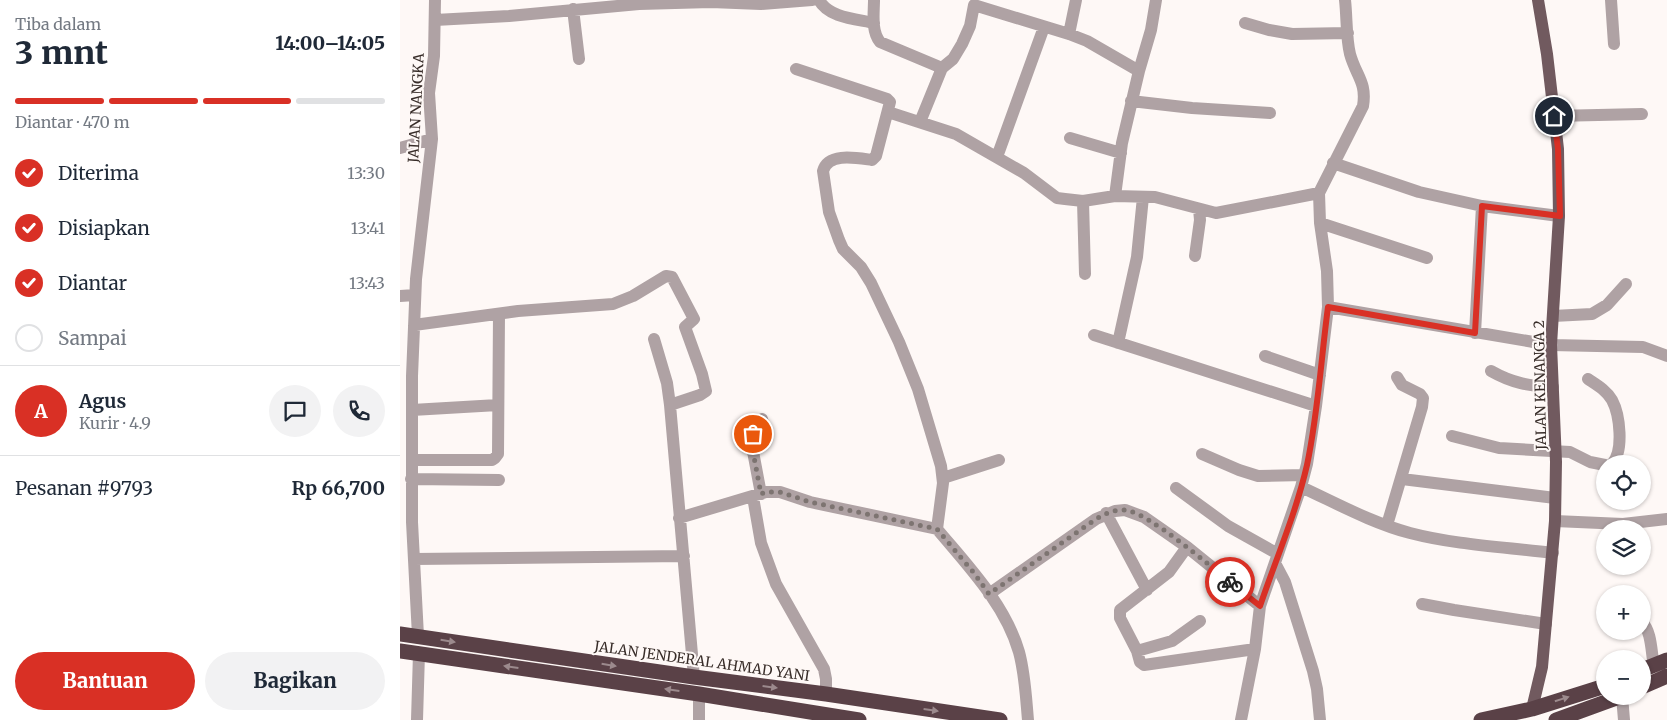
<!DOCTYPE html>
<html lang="id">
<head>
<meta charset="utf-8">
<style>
	body { margin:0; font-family:Merriweather,serif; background:#f2f2f3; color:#1f2937; height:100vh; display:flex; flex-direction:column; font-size:19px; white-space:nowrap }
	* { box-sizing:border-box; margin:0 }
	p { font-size:16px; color:#747a83 }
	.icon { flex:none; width:28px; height:28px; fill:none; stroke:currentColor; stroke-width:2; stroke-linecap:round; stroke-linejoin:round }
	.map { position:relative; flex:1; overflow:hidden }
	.sheet { display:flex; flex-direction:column; background:#fff; width:400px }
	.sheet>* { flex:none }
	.buttons { position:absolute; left:1196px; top:455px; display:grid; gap:10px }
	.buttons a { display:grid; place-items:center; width:55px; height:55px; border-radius:50%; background:#fff; box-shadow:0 1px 4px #0004; font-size:25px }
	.pin { position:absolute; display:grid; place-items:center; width:42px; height:42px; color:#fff; margin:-21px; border:2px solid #fff; border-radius:50%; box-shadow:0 1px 5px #0007 }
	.courier { position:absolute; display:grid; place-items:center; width:50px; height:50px; margin:-25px; border:4px solid #d93025; border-radius:50%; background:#fff; color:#222; box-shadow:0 1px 6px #0007 }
	.overview em { font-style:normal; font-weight:800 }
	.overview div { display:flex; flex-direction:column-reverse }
	.overview { display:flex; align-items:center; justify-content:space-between; height:85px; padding:0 15px }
	h1 { font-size:32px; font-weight:800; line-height:38px }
	.bar { display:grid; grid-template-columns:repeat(4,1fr); gap:8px 5px; align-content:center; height:60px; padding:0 15px }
	.bar i { height:6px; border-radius:4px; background:#e0e1e3 }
	.bar .selected { background:#d93025 }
	.bar p { grid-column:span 4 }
	.line { display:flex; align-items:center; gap:12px; padding:0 15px; border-top:1px solid #e0e1e3 }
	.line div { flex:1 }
	.round { display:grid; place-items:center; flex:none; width:52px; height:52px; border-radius:26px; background:#f2f2f3 }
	ol { padding:0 15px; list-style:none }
	li { display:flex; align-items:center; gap:15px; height:55px }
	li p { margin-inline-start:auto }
	li .icon { padding:5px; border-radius:50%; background:#d93025; color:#fff; stroke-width:4 }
	li:last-child { color:#747a83 }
	li i { width:28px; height:28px; border:2px solid #e0e1e3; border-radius:50% }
	.action { display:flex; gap:10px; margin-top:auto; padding:10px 15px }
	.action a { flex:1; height:58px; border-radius:30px; background:#d93025; color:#fff; font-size:20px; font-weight:800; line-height:58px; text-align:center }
	.action a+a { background:#f2f2f3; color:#1f2937 }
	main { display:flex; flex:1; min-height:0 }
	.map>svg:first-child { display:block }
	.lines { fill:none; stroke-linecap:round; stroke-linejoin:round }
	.minor { stroke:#afa2a4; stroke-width:12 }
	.major { stroke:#715a5f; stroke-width:12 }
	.highway { stroke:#5a4147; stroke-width:15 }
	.oneway { fill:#9c8a8d }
	.done { stroke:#7d7471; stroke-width:5; stroke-dasharray:0 9 }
	.route { stroke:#d93025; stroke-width:6 }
	.labels { text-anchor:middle; stroke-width:4; stroke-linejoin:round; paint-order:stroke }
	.street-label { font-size:14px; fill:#382d29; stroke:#fef8f6 }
</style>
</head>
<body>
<main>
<section class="sheet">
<div class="overview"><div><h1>3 mnt</h1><p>Tiba dalam</p></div><em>14:00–14:05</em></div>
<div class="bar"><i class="selected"></i><i class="selected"></i><i class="selected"></i><i></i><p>Diantar · 470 m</p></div>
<ol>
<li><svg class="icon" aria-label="check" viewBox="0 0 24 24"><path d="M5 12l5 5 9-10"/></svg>Diterima<p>13:30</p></li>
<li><svg class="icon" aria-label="check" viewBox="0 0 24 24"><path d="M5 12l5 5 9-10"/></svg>Disiapkan<p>13:41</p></li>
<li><svg class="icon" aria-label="check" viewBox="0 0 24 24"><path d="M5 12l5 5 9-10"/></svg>Diantar<p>13:43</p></li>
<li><i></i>Sampai</li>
</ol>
<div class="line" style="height:90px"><b class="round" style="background:#d93025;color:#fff">A</b><div><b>Agus</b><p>Kurir · 4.9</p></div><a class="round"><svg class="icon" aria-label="chat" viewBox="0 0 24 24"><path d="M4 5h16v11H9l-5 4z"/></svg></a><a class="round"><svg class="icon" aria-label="phone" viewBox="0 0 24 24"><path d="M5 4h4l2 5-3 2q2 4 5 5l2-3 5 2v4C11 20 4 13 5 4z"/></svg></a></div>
<div class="line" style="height:65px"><div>Pesanan #9793</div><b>Rp 66,700</b></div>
<div class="action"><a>Bantuan</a><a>Bagikan</a></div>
</section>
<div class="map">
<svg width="1267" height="720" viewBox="0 0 1267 720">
	<rect width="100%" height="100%" fill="#fef8f6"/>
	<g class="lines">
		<path class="minor" d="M419,0c10,18 37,19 55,23
			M474,0c0,13 -3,31 6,42l62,26
			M1211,0l3,44
			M173,9l6,50
			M35,20l74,-4 130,-12 72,-2 50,2 51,-4
			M845,23l24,7 23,4 56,-1
			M669,34l7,-34
			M396,69l91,30 3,3 -14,54 -4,4c-15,-2 -44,-8 -49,11l6,41 10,28 4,9 18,18 10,16 28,59 19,47 23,77 2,17 -6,46c31,37 68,75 82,123 6,22 7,46 9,68
			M731,101l61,7 78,5
			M488,112l68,22 68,39 33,25 8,1 18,2 32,-5 40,1 61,16 103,-20
			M1154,116l88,-2
			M520,122l22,-54 11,-9 9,-15 8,-18 4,-21 95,29 18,7 52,30
			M670,138l51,15
			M0,148l32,-9
			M597,157l47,-130
			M933,163l86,29 63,14 77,10
			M715,196l7,-53 17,-72 12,-41 5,-30
			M683,201l2,73
			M920,223l107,35
			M795,256l5,-36 -1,-11
			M0,296l15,-1
			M928,307l223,38 92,2 24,9
			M1153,316l39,-2 15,-9 19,-21
			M14,325l104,-14 95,-7 20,-8 33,-20 6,1 22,42 -9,8 17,47 4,17 -6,4 -30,10 24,272
			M1075,333l7,-127
			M694,335l222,71
			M254,339l13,44 3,22
			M718,343l19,-86 6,-60
			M865,356l55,19
			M1091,371c21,12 38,15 62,16
			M1188,379c9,6 18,11 24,21 8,15 12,51 0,64
			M12,410l86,-5
			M1052,436l47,12 71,4 20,10 15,3
			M802,454l37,16 19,6 46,-1
			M12,460h80l3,-2 3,-4 1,-140
			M543,478l56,-18
			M11,479l88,1
			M1002,479l153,19
			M901,487c35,16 71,36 109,46 46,12 95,14 143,20
			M776,488l52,38 50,28
			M361,494l-10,-53 2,-7 11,-6 -2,-9
			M353,497l8,46 15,41 48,85 2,10v15
			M706,513l41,77
			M279,518l87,-26h14l30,10 127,27
			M1155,521l68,3 44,-5
			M987,525l35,-118 1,-9 -3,-4 -18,-9 -5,-8
			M787,547l-18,25 -49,38v8l17,33 3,11 4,3 111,-16
			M14,559l270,-3
			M875,563l10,19 28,89 4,18 3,31
			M589,594l107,-75 19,-8 10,-1 19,7 43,30 73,59
			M1022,604l32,6 92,14
			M1242,622c10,10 9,30 12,44
			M18,636l-6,-114v-146l4,-97 16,-140 -3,-46 5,-37 1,-56
			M737,651l35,-10 28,-20
			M299,694v26
			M1222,696l2,24
			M17,720l2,-67
			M841,720l14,-71 5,-43 41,-119 6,-23 9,-58 12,-99 -1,-36 -7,-48 -1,-30 44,-87c4,-24 -7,-30 -13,-52 -4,-16 -3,-37 -5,-54"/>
		<path class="major" d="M1132,709l10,-42 13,-146 1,-59 -5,-117 8,-129 -1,-67 -11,-95 -9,-54"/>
		<path class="highway" d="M0,634l294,43 132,17 174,26
			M0,651l299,43 160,26
			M1242,670l25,-10
			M1242,687l25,-11
			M1081,720l51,-11 73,-23
			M1156,720l66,-24"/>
	</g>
	<defs><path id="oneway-solid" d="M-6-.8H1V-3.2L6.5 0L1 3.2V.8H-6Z" transform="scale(1.25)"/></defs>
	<g class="oneway">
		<use href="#oneway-solid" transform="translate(48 641) rotate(9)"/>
		<use href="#oneway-solid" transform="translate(209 665) rotate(9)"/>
		<use href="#oneway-solid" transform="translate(111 667) rotate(-172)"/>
		<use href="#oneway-solid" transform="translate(370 687) rotate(7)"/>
		<use href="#oneway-solid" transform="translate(272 690) rotate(-172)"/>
		<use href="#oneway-solid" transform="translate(1162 699) rotate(-18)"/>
		<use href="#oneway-solid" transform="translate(531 710) rotate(8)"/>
	</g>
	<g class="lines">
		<path class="done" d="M353,434l-2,7 10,53 5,-2h14l30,10 127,27 37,44 15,21 107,-75c9,-5 18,-10 29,-9 24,3 84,55 105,72"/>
		<path class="route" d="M830,582l30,24c16,-47 36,-93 47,-141 11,-51 14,-106 21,-158l147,26 7,-127 78,10 -2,-67 -4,-33"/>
	</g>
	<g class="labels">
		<g class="street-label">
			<text transform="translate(16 108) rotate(-87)" y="5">JALAN NANGKA</text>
			<text transform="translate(1140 385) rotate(-91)" y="5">JALAN KENANGA 2</text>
			<text transform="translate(302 661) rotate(8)" y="5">JALAN JENDERAL AHMAD YANI</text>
		</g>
	</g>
</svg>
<div class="buttons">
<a><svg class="icon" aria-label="locate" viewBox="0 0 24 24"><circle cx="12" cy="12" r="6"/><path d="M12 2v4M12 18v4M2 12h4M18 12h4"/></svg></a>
<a><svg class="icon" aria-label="layers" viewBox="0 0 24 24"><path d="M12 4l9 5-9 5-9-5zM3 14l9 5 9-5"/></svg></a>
<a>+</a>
<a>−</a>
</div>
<div class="pin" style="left:353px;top:434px;background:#ea580c"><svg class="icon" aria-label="bag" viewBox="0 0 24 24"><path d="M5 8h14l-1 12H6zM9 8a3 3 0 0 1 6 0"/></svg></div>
<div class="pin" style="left:1154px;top:116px;background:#1f2937"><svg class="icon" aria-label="home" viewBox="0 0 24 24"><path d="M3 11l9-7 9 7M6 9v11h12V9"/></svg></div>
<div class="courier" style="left:830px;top:582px"><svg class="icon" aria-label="bike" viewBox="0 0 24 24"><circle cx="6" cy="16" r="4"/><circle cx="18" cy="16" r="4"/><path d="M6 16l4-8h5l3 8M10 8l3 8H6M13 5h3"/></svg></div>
</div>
</main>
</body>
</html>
